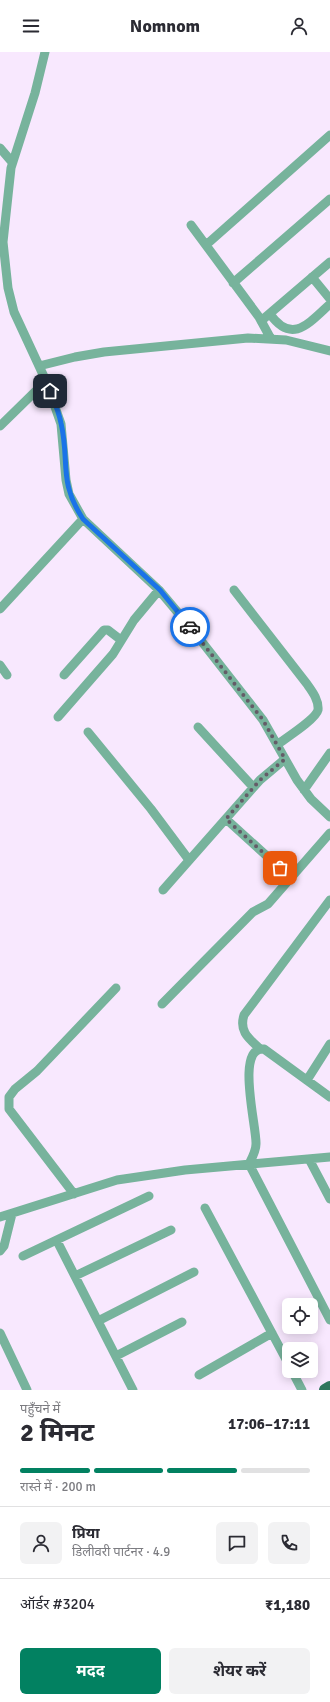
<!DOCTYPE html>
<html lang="hi">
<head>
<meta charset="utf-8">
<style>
	body { margin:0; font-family:Signika,"Noto Sans Devanagari",sans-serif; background:#f2f2f3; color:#2b2b33; height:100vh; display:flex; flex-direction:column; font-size:15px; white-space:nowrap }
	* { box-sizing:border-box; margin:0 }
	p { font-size:13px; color:#7c7c81 }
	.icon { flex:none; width:22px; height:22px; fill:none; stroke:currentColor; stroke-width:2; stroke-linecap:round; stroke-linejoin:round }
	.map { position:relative; height:1338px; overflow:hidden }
	.side { display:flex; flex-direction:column; background:#fff; flex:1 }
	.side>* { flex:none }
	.controls { position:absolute; left:282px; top:1246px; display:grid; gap:8px }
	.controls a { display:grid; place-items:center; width:36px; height:36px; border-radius:6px; background:#fff; box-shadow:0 2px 10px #0003; font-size:20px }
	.pin { position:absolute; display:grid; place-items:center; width:34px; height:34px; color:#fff; margin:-17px; border-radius:8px; box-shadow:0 2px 6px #0006 }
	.courier { position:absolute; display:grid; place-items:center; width:40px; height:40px; margin:-20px; border:3px solid #1a73e8; border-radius:50%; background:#fff; color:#222; box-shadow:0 1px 5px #0007 }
	.overview em { font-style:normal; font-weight:700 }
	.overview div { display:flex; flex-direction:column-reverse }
	.overview { display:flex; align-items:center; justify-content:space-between; height:68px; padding:0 20px }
	h1 { font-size:26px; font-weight:700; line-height:30px }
	.bar { display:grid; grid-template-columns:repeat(4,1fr); gap:6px 4px; align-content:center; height:48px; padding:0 20px }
	.bar i { height:5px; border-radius:3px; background:#e1e1e2 }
	.bar .active { background:#028161 }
	.bar p { grid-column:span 4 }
	.line { display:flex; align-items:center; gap:10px; padding:0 20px; border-top:1px solid #e1e1e2 }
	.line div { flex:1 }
	.round { display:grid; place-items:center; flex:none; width:42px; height:42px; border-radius:6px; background:#f2f2f3 }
	.primary-button { display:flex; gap:8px; margin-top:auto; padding:8px 20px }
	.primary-button a { flex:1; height:46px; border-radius:6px; background:#028161; color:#fff; font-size:16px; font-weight:700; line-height:46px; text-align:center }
	.primary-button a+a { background:#f2f2f3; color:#2b2b33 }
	header { display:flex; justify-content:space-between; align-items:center; height:52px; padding:0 20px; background:#fff; font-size:18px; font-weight:700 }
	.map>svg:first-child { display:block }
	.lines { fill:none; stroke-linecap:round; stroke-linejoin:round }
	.minor { stroke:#77b39c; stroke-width:9 }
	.major { stroke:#2f765e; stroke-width:12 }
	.done { stroke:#645c68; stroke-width:4; stroke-dasharray:0 7.2 }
	.route { stroke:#1a73e8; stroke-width:5 }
</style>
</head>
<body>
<header><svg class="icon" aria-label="menu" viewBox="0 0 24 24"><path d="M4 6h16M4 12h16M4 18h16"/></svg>Nomnom<svg class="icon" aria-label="person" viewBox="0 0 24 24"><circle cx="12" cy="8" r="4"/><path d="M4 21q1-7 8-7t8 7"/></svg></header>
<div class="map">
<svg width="330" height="1338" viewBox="0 0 330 1338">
	<rect width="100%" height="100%" fill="#f8e8fe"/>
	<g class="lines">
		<path class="minor" d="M45,0l-10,41 -24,75 -8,74 5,46 6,24 32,69 15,43 5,56 3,14 14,25 76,71 36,43 68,87 34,60 14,19 19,18
			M0,96l12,14
			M191,173l68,92 12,22
			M206,193l124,-110
			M312,225l18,22
			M233,231l97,-84
			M270,262c22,31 39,9 60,-10
			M261,269l69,-59
			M39,314l36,-9 29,-5 144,-14 38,2 44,11
			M0,374l46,-45
			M234,538l73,94c5,7 12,16 11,26 -2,9 -32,28 -40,34
			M0,557l83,-90
			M0,613l7,10
			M64,623l40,-45h4l13,10
			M58,665l55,-63 21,-34 25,-30
			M198,675l55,60
			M88,680l63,77 38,51
			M304,738l26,-37
			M226,767l65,59
			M163,838l97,-110 25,-21
			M162,952l91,-92 15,-8 62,-71
			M259,996c-11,-10 -20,-17 -15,-33l86,-115
			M307,1028l23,-36
			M330,1045l-66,-48c-29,-3 -7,79 -8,95 0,7 -4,14 -7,20l81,156
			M309,1107l21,40
			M74,1142l-65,-85v-12l6,-8 22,-18 79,-83
			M205,1156l84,157
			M0,1165l117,-37 68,-10 145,-13
			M57,1189l76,149
			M0,1199l4,-5 8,-32
			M23,1204l126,-60
			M75,1224l96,-46
			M98,1269l96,-49
			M0,1281l27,57
			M116,1304l66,-34
			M292,1319l10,19
			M199,1323l73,-42"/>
		<path class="major" d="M325,1338l5,-3"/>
	</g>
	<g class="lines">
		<path class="done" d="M190,575l73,93 22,39 -25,21 -34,39 54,49"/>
		<path class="route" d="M50,339c4,10 9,21 11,32 9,39 -3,58 22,96l77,71 30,37"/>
	</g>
</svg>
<div class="controls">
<a><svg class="icon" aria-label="locate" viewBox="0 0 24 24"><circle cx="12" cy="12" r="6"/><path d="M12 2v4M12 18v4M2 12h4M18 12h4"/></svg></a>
<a><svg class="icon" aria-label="layers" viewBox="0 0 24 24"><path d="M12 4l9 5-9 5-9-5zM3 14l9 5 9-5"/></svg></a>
</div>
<div class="pin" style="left:280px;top:816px;background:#ea580c"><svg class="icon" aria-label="bag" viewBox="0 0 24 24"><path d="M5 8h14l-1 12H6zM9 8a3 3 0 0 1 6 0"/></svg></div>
<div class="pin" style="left:50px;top:339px;background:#1f2937"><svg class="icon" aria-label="home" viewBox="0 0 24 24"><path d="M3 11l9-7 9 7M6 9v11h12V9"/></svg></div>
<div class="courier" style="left:190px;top:575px"><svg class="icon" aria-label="car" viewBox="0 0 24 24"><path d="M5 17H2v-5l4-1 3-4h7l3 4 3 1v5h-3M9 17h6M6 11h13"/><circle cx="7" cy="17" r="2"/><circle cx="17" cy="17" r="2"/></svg></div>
</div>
<section class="side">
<div class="overview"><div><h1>2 मिनट</h1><p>पहुँचने में</p></div><em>17:06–17:11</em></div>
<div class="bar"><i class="active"></i><i class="active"></i><i class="active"></i><i></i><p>रास्ते में · 200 m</p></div>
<div class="line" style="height:72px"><a class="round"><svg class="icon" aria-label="person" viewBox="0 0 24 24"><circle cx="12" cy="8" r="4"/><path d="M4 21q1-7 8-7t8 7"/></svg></a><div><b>प्रिया</b><p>डिलीवरी पार्टनर · 4.9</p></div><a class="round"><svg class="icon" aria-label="chat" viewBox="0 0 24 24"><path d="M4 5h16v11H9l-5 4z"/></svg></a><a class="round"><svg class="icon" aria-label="phone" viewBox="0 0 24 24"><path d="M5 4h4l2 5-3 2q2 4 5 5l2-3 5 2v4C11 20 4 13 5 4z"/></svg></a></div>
<div class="line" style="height:52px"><div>ऑर्डर #3204</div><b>₹1,180</b></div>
<div class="primary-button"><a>मदद</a><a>शेयर करें</a></div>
</section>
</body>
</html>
